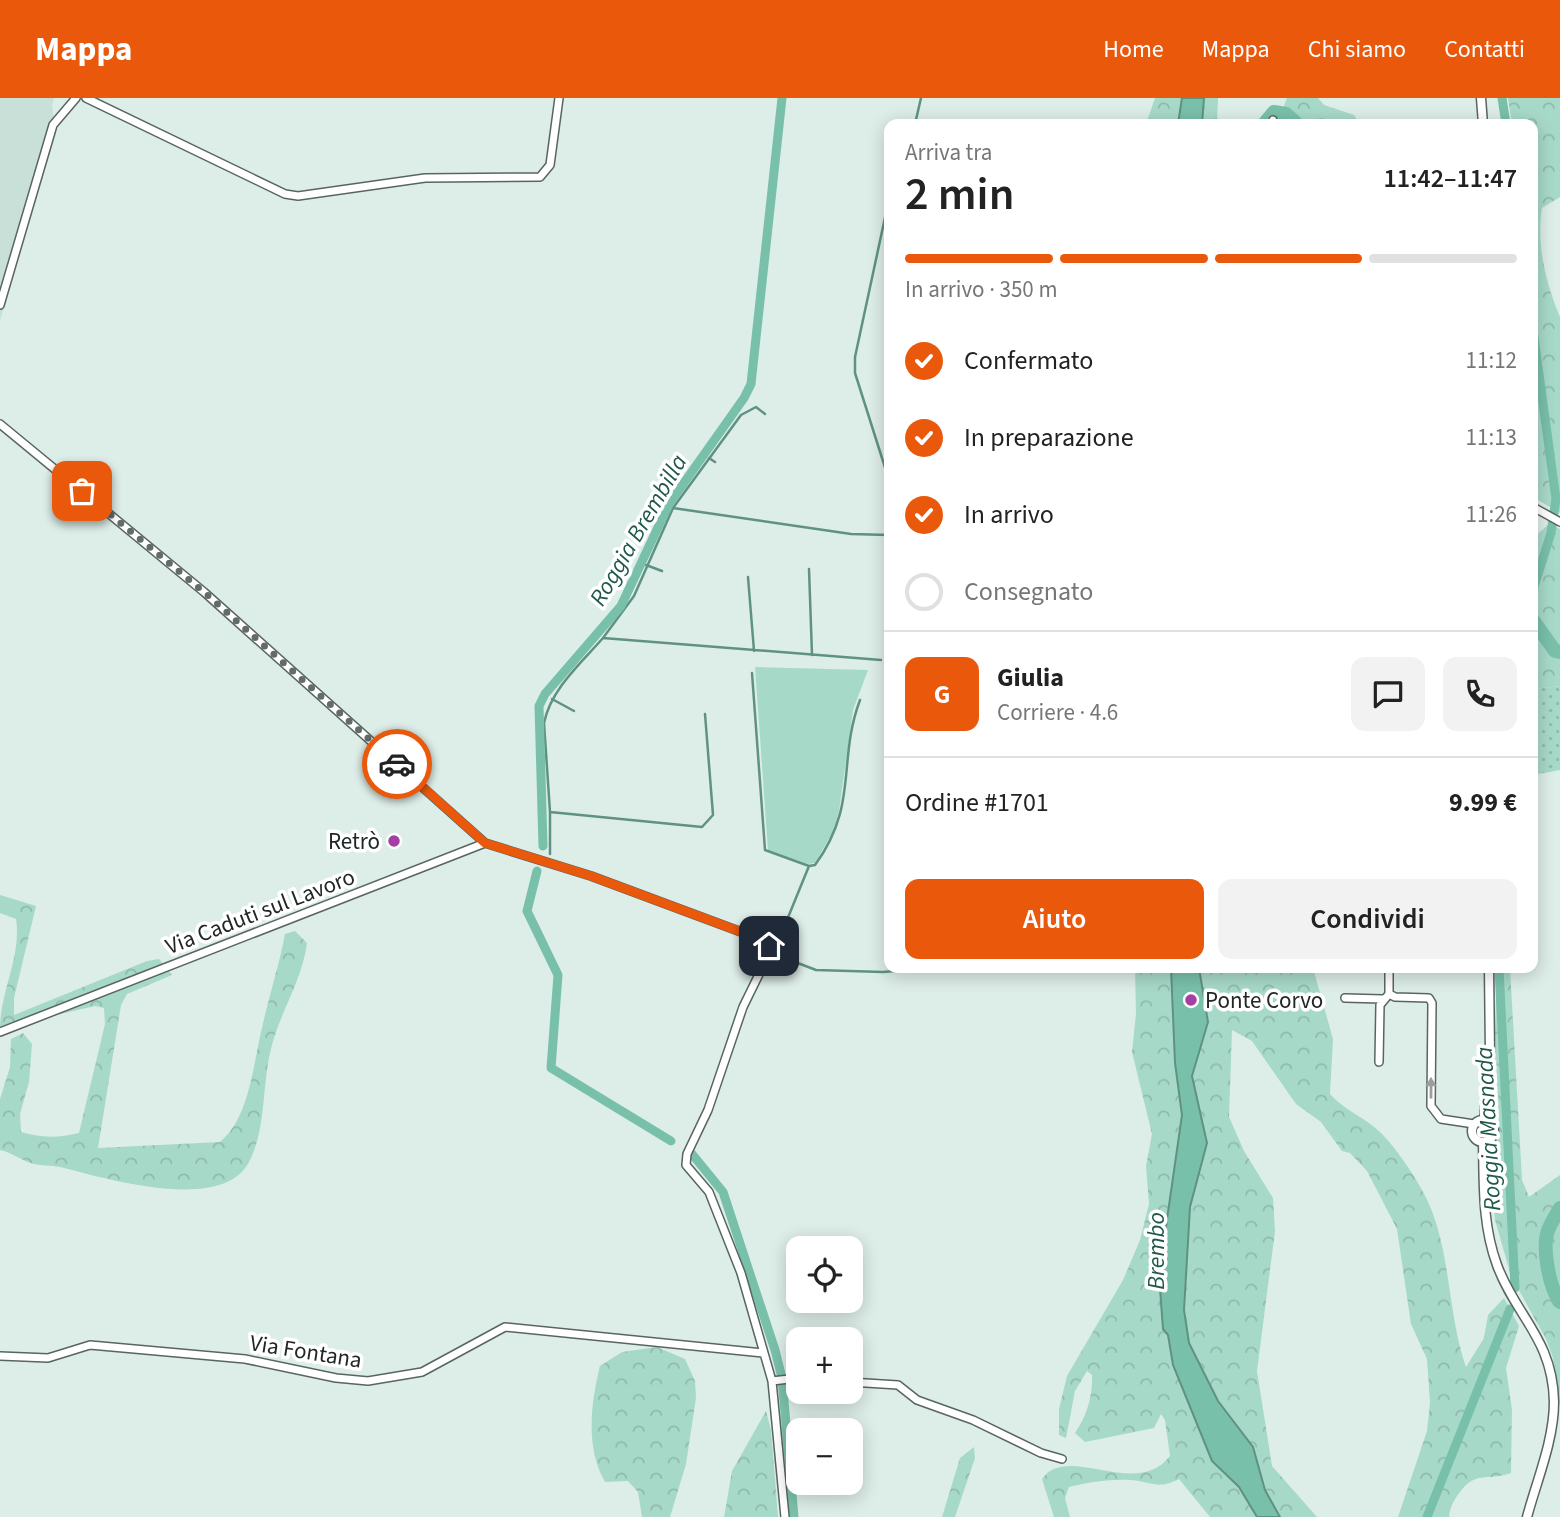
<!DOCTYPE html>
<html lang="it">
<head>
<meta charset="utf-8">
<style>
	body { margin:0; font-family:"Source Sans 3",sans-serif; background:#f2f2f2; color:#222; height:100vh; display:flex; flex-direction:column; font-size:26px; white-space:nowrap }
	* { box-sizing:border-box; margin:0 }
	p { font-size:23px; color:#767676 }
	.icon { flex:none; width:38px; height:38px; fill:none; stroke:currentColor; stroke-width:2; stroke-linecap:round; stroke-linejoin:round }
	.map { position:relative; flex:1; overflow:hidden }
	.details { position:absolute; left:884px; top:21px; width:654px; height:854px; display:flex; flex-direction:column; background:#fff; border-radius:14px; box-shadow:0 4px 18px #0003 }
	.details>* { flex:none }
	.controls { position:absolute; left:786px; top:1138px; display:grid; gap:14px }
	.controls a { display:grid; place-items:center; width:77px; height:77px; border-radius:14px; background:#fff; box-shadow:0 4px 18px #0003; font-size:35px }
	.pin { position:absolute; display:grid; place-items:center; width:60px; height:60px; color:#fff; margin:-30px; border-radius:14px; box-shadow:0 4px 10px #0006 }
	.courier { position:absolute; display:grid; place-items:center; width:70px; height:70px; margin:-35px; border:5px solid #ea580c; border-radius:50%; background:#fff; color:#222; box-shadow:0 2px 9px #0007 }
	.overview em { font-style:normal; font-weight:600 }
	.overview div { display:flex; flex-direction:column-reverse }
	.overview { display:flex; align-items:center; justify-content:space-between; height:119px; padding:0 21px }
	h1 { font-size:46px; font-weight:600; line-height:52px }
	.bar { display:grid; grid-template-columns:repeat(4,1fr); gap:10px 7px; align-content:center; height:84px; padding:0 21px }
	.bar i { height:9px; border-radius:5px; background:#e0e0e0 }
	.bar .current { background:#ea580c }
	.bar p { grid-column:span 4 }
	.line { display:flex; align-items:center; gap:18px; padding:0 21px; border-top:2px solid #e0e0e0 }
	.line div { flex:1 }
	.round { display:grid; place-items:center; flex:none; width:74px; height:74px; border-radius:14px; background:#f2f2f2 }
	ol { padding:0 21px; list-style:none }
	li { display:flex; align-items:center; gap:21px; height:77px }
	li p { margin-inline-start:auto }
	li .icon { padding:7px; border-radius:50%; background:#ea580c; color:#fff; stroke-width:4 }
	li:last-child { color:#767676 }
	li i { width:38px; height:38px; border:4px solid #e0e0e0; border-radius:50% }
	.cta { display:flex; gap:14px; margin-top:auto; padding:14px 21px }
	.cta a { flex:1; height:80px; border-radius:14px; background:#ea580c; color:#fff; font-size:28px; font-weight:600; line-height:80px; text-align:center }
	.cta a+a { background:#f2f2f2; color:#222 }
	header { display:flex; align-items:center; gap:42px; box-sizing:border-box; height:98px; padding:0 35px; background:#ea580c; color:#fff }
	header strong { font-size:33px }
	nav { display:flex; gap:38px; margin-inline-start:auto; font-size:24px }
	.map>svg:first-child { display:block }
	.built { fill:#c9e0d9 }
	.forest { fill:url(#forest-crowns) }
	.park { fill:url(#park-dots) }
	.pitch { fill:#a7d9c9 }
	.water { fill:#79c0ab; stroke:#5f9283; stroke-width:2 }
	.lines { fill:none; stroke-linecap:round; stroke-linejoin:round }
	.stream { stroke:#5f9283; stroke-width:2.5 }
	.canal { stroke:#79c0ab; stroke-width:9 }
	.river { stroke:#79c0ab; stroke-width:14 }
	.minor-casing { stroke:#586561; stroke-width:10 }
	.tertiary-casing { stroke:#586561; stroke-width:11 }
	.minor { stroke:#fff; stroke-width:7 }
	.tertiary { stroke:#fff; stroke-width:8 }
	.oneway { fill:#9b9e9d }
	.done { stroke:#636c69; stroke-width:7; stroke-dasharray:0 12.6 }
	.route { stroke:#ea580c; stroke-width:9 }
	.poi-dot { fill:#a43fa4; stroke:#fff; stroke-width:2.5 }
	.labels { text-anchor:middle; stroke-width:7; stroke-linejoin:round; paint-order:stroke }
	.poi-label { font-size:23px; fill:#212725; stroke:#fff; text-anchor:end }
	.street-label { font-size:23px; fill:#212725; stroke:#fff }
	.water-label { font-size:24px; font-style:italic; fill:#1f5849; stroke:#fff }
</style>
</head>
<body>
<header>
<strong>Mappa</strong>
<nav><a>Home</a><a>Mappa</a><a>Chi siamo</a><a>Contatti</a></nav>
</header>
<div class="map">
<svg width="1560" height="1419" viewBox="0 0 1560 1419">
	<defs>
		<pattern id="forest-crowns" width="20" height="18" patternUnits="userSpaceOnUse" patternTransform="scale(1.75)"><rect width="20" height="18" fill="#a7d9c9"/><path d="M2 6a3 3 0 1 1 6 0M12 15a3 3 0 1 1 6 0" fill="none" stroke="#8fbaac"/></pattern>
		<pattern id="park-dots" width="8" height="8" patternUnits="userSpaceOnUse" patternTransform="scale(1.75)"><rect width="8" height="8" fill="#a7d9c9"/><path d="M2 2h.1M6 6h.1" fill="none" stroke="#8fbaac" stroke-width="1.8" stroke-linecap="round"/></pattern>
	</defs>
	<rect width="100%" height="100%" fill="#ddede7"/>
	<path class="built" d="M0,0h54l-2,8 4,27 -56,188z"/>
	<path class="forest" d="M1155,0h27l-4,26h-32z
		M1204,0h14l-1,26h-15z
		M1287,0h31l6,7 30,10 5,9h-87l7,-5z
		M1508,0h52v99l-18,11c-6,36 4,76 18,109v196l-27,-16v-373h-21z
		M1549,426l11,5v157l-27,3v-151z
		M0,797l36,11 -22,92v17l133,-54 12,-2 13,16 -45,19 -6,11 -23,143 122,-6c30,-25 33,-78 42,-114 7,-32 17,-62 23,-94l10,-3 12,12c-5,39 -29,72 -37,110 -8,36 -4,76 -21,109 -27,52 -145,16 -189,5 -9,-2 -18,-1 -26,-3 -12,-3 -21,-11 -34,-14v-51l10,-32 1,-28 12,-6 9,11 -3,38 -9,32 1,18c20,6 37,6 58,1l26,-109 -1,-16 -9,-2 -95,22c0,-36 22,-73 16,-109l-16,-6z
		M1135,870h36l1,5 3,90 7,52 -23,160 4,54 5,6 5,30 39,96 27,26 18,30h-47l-31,-38c-22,11 -26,3 -48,1 -21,-1 -42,2 -62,7l-4,11 5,19h-16l-12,-38c25,-37 94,21 128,-23l-5,-36 -4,-6 -7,14 -69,14 -10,-9c12,-17 18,-38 17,-58l-5,-4 -12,20 -9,47 -7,-3v-26l8,-33 56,-96 17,-40 9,-36 -3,-38 6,-32 -20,-82 4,-38z
		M1199,870h114l20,71 -3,55c14,16 36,24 51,39 15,15 31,39 41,57 30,53 24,120 44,177l18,-29 4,-23 16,-17 15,28 -13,42 6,42 -1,63c-25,9 -36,-4 -54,23 -5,8 -7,12 -8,21h-51l29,-86 3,-28 -3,-44 -16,-35 -14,-95 -30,-58 -17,-18 -8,-2 -21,-29 -25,-18 -44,-63 -20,-11 -3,87 15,34 29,47 2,33 -18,140 15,95 45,51h-37l-15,-27 -12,-43 -35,-46 -29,-58 -5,-33 6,-103 17,-64 -15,-67 16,-54z
		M1497,870h13l12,212 7,17 31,-22v231l-7,-48 -7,-19 -35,-63 -16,-56 -5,-49 9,-46 -4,-92z
		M657,1249l28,12 10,22 1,17 -10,66 -16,53h-28l-4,-25 -10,-11 -23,1c-20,-34 -14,-80 -5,-116l22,-14z
		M766,1313l5,19 7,87h-54l8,-46z
		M974,1349l1,11 -20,59h-13l18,-59z"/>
	<path class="park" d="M1560,588v84l-27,5v-86z"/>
	<path class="pitch" d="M755,569l113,3 -15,40 -14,101 -6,21 -18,31 -7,1 -40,-14z"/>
	<path class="water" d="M1182,0h22l-2,26h-24z
		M1171,870h28l9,54 -16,54 15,67 -17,64 -6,103 5,33 29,58 35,46 12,43 15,27h-23l-18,-30 -27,-26 -39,-96 -5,-30 -5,-6 -4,-54 23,-160 -7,-52z"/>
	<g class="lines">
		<path class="stream" d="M915,26l6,-26
			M889,101l-34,158v16l34,107
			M765,316l-9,-7 -15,8 -68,93 -39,88 -31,42 278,22
			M709,360l6,4
			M673,410l178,26 38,1
			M646,467l16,6
			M809,471l3,86
			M748,479l6,74
			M752,575l13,177 44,16 -31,76
			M552,601l22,12
			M550,714l152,15 11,-12 -8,-101
			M550,756v-42l-6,-89c7,-34 37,-60 59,-85
			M809,768l6,-1c44,-60 22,-104 45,-165
			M769,854l47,18 67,2 50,-4"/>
		<path class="canal" d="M1502,0l4,26
			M1533,232l23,169 -5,34 -18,57
			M543,748l-4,-140 6,-12 76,-88 48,-102 75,-106 7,-14 31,-286
			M537,773l-10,40 31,64 -7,93 120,73
			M1499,870l16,320
			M692,1056l31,38 52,158 7,28 12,139
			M1427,1419l83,-208"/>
		<path class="river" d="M1264,26l10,-12 12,2 11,10
			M1533,522l22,31 5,1
			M1560,1110c-4,7 -8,13 -11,20 -8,17 0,59 11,74"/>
		<defs>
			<path id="minor" d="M86,0l199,96 13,2 127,-18 115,-1 10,-12 9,-67
				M1273,22l1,4
				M0,207l53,-180 23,-27
				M0,326l204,168 281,251 106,33 161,60 18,10
				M1533,409l27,15
				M768,858l-25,51 -35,103 -21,44 -1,11 23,27 32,81 31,108 13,136
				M1389,896l6,3 34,1 3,5 -1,103 10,13 33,5
				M1345,900l38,1
				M0,934l485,-189
				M1379,964l1,-57 9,-11v-26
				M0,1258l48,2 42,-13 155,14 91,19 32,3 54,-9 83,-45 258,26
				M772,1283l26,-3
				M850,1284l48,3 19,15 56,20 68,33 21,6"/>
			<path id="tertiary" d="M1481,0l2,26
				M1484,1022l6,-65 -1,-87
				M1472 1033a11 11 0 1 1 22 0a11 11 0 1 1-22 0Z
				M1483,1044c1,42 -1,82 14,123 18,50 56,74 57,137 0,38 -17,78 -27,115"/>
		</defs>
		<use href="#minor" class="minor-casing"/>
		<use href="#tertiary" class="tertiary-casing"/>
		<use href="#minor" class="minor"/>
		<use href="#tertiary" class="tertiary"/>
	</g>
	<defs><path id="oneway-solid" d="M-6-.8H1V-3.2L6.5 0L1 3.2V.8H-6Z" transform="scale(1.75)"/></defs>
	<use class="oneway" href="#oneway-solid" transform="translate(1431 990) rotate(-90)"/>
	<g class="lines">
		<path class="done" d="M82,393l122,101 193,172"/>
		<path class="route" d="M397,666l88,79 106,33 161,60 17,10"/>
	</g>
	<g class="poi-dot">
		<circle cx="394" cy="743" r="7"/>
		<circle cx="1191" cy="902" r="7"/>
	</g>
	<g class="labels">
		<g class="poi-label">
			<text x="380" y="751">Retrò</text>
			<text x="1205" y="910" text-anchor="start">Ponte Corvo</text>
		</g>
		<g class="street-label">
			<text transform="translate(260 813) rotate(-21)" y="8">Via Caduti sul Lavoro</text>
			<text transform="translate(306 1253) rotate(9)" y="8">Via Fontana</text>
		</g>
		<g class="water-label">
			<text transform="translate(638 432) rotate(-60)" y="8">Roggia Brembilla</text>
			<text transform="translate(1488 1031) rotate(-93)" y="8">Roggia Masnada</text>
			<text transform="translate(1156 1153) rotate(-90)" y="8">Brembo</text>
		</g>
	</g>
</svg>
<div class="controls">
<a><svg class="icon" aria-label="locate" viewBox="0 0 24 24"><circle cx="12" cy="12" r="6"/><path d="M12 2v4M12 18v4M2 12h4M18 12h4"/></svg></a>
<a>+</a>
<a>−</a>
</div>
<div class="pin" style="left:82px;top:393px;background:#ea580c"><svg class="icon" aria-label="bag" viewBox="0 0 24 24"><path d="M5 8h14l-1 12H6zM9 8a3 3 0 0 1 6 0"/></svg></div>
<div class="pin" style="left:769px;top:848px;background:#1f2937"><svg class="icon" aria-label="home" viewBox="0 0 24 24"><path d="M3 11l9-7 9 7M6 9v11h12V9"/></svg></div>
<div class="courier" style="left:397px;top:666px"><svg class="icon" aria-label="car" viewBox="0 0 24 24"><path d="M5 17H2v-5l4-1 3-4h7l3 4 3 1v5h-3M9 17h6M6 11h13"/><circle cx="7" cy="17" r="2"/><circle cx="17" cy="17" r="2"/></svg></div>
<section class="details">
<div class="overview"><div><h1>2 min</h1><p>Arriva tra</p></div><em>11:42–11:47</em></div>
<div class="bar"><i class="current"></i><i class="current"></i><i class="current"></i><i></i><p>In arrivo · 350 m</p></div>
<ol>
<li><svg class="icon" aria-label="check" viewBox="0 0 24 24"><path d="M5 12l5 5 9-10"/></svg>Confermato<p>11:12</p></li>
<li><svg class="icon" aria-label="check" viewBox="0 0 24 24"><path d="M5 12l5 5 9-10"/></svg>In preparazione<p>11:13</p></li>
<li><svg class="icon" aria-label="check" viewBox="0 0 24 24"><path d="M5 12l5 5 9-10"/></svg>In arrivo<p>11:26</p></li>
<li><i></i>Consegnato</li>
</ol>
<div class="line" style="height:126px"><b class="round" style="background:#ea580c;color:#fff">G</b><div><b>Giulia</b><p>Corriere · 4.6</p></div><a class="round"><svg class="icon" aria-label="chat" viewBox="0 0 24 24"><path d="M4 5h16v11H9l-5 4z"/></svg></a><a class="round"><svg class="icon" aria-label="phone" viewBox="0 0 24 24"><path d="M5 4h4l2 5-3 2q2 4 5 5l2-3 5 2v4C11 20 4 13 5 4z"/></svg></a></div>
<div class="line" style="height:91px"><div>Ordine #1701</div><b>9.99 €</b></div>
<div class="cta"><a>Aiuto</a><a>Condividi</a></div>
</section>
</div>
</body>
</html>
